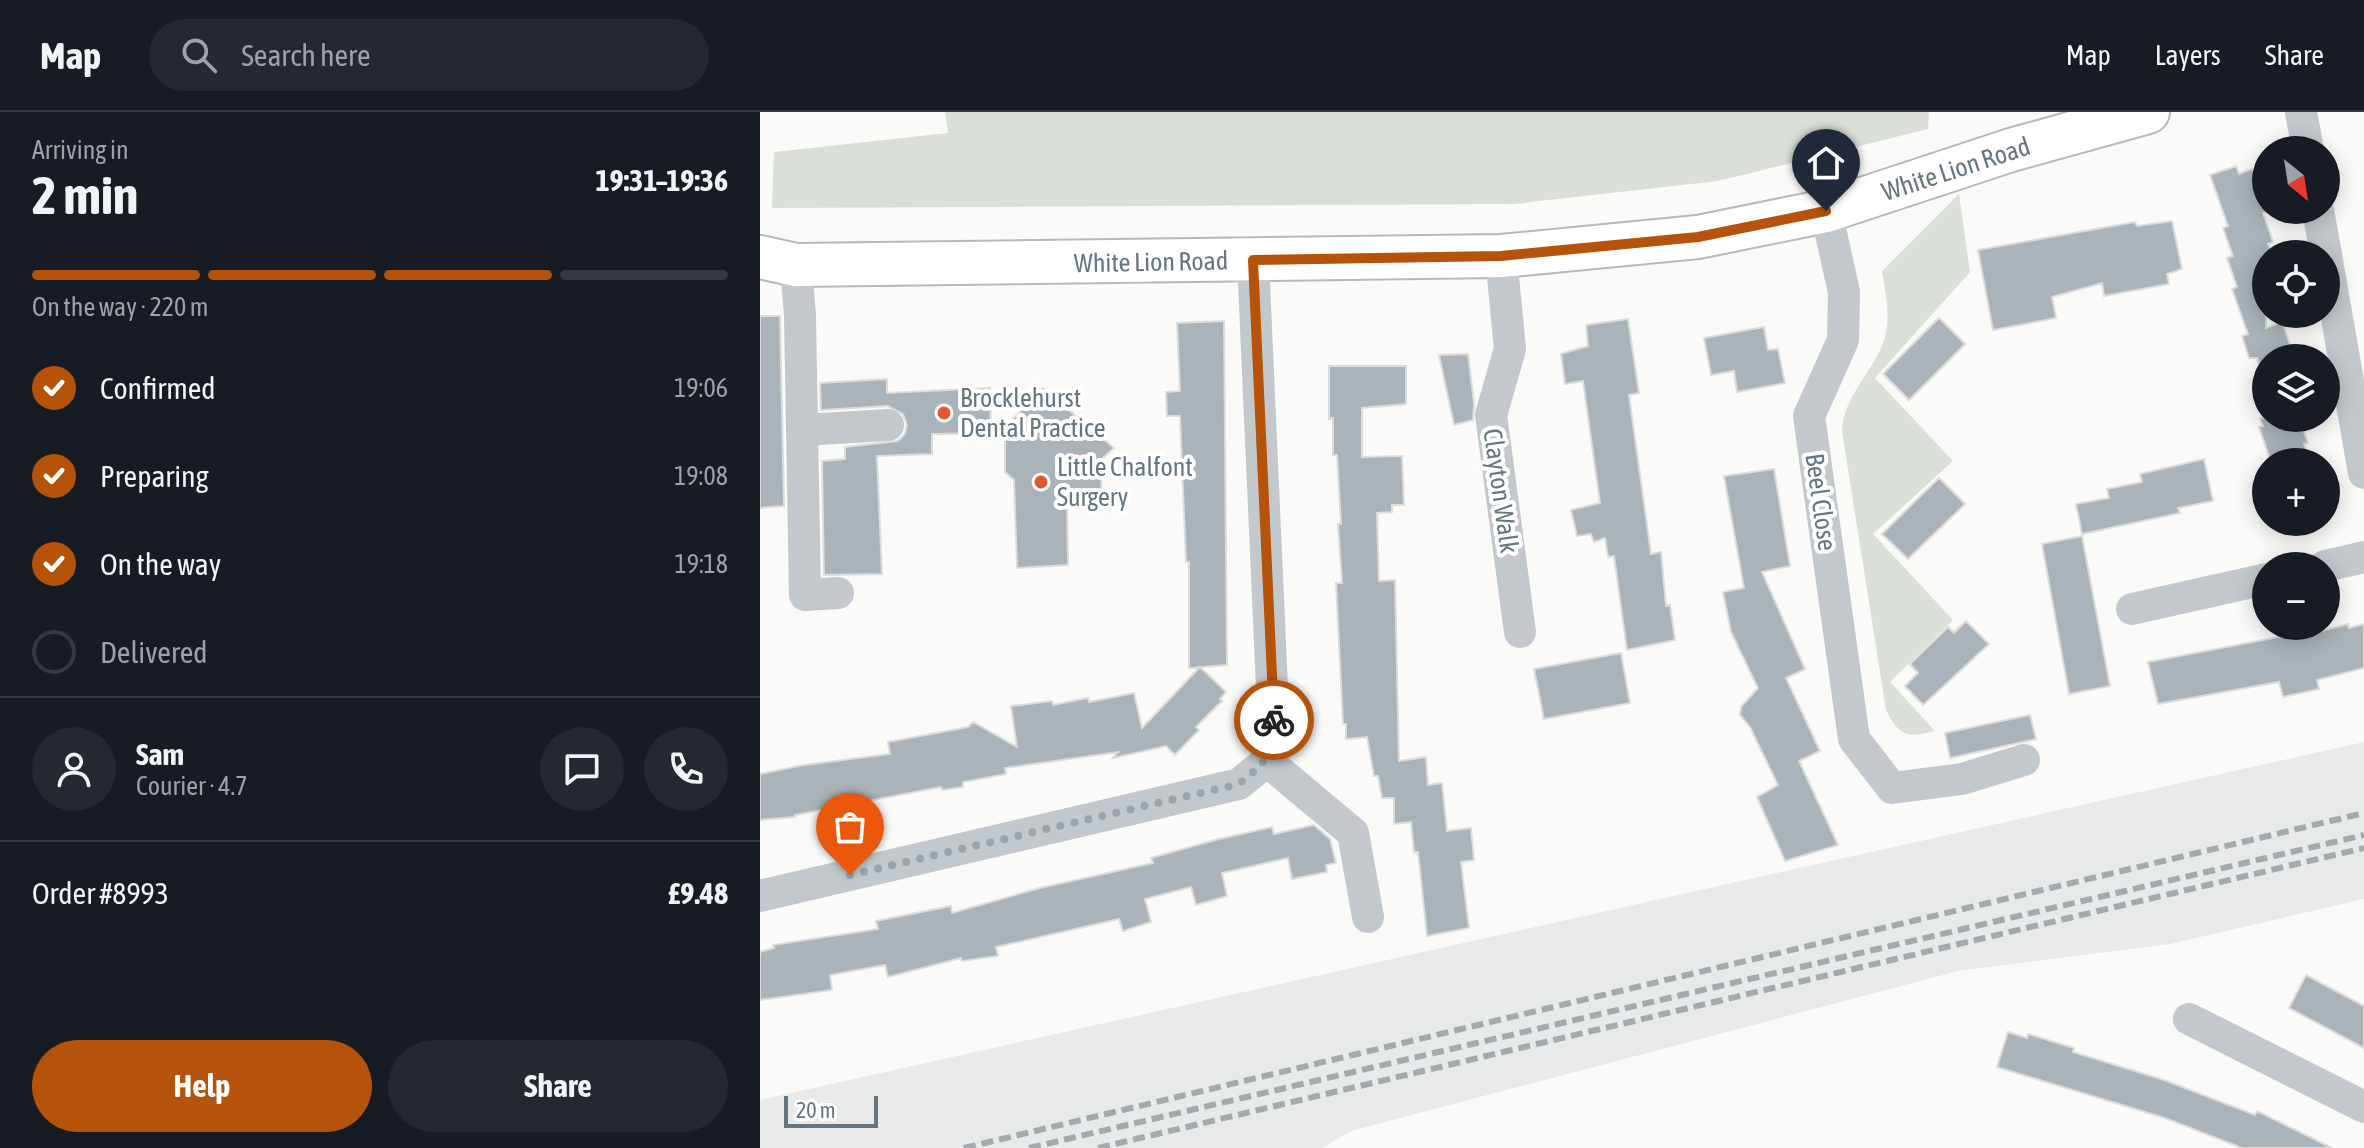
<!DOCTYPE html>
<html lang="en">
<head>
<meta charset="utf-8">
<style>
	body { margin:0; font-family:"Asap Condensed",sans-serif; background:#242831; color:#f1f3f6; height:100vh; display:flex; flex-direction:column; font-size:30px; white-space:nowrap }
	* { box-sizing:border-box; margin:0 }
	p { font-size:26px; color:#9ea1a6 }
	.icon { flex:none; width:44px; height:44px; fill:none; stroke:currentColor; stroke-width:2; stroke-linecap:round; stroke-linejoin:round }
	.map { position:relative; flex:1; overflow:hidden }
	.panel { display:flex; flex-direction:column; background:#171b24; width:760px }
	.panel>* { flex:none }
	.needle { width:52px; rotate:150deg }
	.fabs { position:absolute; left:1492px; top:24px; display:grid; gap:16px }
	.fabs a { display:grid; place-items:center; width:88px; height:88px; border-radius:50%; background:#171b24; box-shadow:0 4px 20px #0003; font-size:40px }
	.scale { position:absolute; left:24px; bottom:20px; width:94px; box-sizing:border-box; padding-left:8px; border:4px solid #657683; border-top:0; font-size:22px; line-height:28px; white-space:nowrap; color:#657683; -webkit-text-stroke:6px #fff; paint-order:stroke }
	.pin { position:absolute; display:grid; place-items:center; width:68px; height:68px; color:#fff; margin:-82px -34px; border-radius:50% 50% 50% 0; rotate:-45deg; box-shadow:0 0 8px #0007 }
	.pin .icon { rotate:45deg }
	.courier { position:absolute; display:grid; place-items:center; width:80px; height:80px; margin:-40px; border:6px solid #b45309; border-radius:50%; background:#fff; color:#222; box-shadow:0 2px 10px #0007 }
	.overview em { font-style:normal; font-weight:700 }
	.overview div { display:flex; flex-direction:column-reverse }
	.overview { display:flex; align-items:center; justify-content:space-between; height:136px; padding:0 32px }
	h1 { font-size:52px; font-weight:700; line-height:60px }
	.bar { display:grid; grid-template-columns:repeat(4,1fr); gap:12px 8px; align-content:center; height:96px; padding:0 32px }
	.bar i { height:10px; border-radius:6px; background:#363941 }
	.bar .selected { background:#b45309 }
	.bar p { grid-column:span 4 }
	.line { display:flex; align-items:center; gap:20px; padding:0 32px; border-top:2px solid #363941 }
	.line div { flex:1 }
	.round { display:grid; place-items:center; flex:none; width:84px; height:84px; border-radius:42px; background:#242831 }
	ol { padding:0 32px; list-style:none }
	li { display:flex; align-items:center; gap:24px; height:88px }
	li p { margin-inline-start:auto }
	li .icon { padding:8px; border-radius:50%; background:#b45309; color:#fff; stroke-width:4 }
	li:last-child { color:#9ea1a6 }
	li i { width:44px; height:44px; border:4px solid #363941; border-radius:50% }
	.primary-button { display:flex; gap:16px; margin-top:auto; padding:16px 32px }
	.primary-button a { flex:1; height:92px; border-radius:48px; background:#b45309; color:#fff; font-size:32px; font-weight:700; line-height:92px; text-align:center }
	.primary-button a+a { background:#242831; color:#f1f3f6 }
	header { display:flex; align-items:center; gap:48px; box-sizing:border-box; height:112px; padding:0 40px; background:#171b24; border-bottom:2px solid #363941 }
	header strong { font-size:38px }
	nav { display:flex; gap:44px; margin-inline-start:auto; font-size:28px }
	.search { width:560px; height:72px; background:#242831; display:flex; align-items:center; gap:20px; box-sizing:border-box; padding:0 28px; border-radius:44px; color:#9ea1a6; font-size:30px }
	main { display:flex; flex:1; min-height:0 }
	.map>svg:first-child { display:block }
	.built { fill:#e8e9e9 }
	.green { fill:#dadfd7 }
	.building { fill:#aab3b9; stroke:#dcdcda; stroke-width:2 }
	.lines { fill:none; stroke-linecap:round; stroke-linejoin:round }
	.major-casing { stroke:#b5babe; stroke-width:46 }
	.minor { stroke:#c3c8cc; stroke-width:32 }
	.major { stroke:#fff; stroke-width:42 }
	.rail { stroke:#a2aab0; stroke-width:6; stroke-dasharray:12 6; stroke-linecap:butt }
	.done { stroke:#99a4ac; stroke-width:8; stroke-dasharray:0 14.4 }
	.route { stroke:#b45309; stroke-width:10 }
	.poi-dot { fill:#e4572e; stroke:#fff; stroke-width:3 }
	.labels { text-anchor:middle; stroke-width:8; stroke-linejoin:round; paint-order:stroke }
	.street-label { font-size:26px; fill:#657683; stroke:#fff }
	.poi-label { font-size:26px; fill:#657683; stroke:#fff; text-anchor:start }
</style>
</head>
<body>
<header>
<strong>Map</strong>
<div class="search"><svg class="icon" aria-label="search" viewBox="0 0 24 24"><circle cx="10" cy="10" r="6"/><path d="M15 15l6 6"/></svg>Search here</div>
<nav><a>Map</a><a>Layers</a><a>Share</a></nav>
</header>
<main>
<section class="panel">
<div class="overview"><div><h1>2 min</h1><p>Arriving in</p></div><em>19:31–19:36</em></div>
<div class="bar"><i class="selected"></i><i class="selected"></i><i class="selected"></i><i></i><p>On the way · 220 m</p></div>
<ol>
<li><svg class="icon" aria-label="check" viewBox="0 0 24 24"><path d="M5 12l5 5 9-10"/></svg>Confirmed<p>19:06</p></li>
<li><svg class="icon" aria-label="check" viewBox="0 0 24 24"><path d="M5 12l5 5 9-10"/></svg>Preparing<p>19:08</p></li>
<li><svg class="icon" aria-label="check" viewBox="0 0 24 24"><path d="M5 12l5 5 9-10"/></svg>On the way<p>19:18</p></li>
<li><i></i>Delivered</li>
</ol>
<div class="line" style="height:144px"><a class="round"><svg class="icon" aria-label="person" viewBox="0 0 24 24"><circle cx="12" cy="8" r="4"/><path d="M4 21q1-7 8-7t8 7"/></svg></a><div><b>Sam</b><p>Courier · 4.7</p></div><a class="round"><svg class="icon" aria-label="chat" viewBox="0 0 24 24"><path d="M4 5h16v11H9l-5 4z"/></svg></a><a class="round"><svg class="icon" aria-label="phone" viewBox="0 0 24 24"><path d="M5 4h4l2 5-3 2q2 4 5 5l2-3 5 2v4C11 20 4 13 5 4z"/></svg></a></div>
<div class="line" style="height:104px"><div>Order #8993</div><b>£9.48</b></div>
<div class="primary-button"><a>Help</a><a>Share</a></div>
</section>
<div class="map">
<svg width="1604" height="1036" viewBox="0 0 1604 1036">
	<rect width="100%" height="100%" fill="#fafaf8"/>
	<path class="built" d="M1604,630v157l-194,45 -212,27 -607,160 -29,17h-562v-48z"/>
	<path class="green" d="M185,0h984l-1,17 -210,52 -204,23 -742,4 2,-56 174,-19z
		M1199,82l11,78 -95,106 78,83 -80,73 80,86 -63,62 45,49c-28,7 -36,5 -49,-21l-44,-279c2,-34 27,-55 40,-85 10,-23 4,-51 0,-75z"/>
	<path class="building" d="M1476,54l3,8 13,-5 15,43 -4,1 10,29 -5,2 4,10h-6v74l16,-6 11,31 -27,5v15l-4,1 -5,-16h-8l-7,-22 6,-2 -16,-45 5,-2 -10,-29 6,-2 -10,-28 5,-2 -18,-51z
		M1412,109l10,48 -15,5 2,10 -65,12 -2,-13 -50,14 4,21 -63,12 -15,-80 157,-28 2,4z
		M0,204h20l4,190 -24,2z
		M1179,206l26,26 -56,56 -26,-26z
		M868,207l11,74 -10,2 22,159 10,-2 5,54 4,-1 5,35 -48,10 -13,-94 -6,1 -3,-19 -11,4 -3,-8 -14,2 -6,-26 29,-7 -17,-122 -18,3 -4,-30 27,-8 -2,-21z
		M464,209l3,344 -38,3v-106h-3l-6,-146h-13l-1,-24 14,-1 -3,-68z
		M1004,215l4,23 10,-1 7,34 -48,9 -3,-21 -23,4 -7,-37z
		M708,242l6,50 -1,16 -19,5 -15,-70z
		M569,254h77v38l-44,4v49l40,-1 2,49h-12v7l-15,1 2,68 16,-1 4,181 27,-4 2,28 14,-2 5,48 24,-3 3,32 -13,2 8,66 -42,8 -9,-84h-4l-3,-30 -17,2v-26h-12l-4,-22h-4l-7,-39 -21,2v-15h-3l-7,-141h6l-4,-59h3l-4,-69h-4v-37l-4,1z
		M127,267v14l103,-5 1,45 -59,1v20l-55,2 5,118 -58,1 -2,-114 23,-2v-12l53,-6 7,-7 2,-9 -4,-11 -15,-8 -67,4 -1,-27z
		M283,276l71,60 -12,11 -1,39h-34l1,67 -51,3 -3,-88 -9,-8v-45z
		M1500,306h39l9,25 -4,1 6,18h-39l-12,-35 4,-1z
		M1444,347l9,42 -35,7 2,5 -98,21 -6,-30 33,-6 -2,-9 35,-7 -2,-8z
		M1014,357l16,97 -28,6 43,97 -19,9 34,73 -21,10 39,84 -53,16 -28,-64 21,-12 -28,-58 -10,-12 1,-8 17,-19 -27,-56 -8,-40 21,-4 -20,-112z
		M1179,366l26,26 -57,55 -26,-25z
		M1322,424l28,150 -41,8 -27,-150z
		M1206,509l23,23 -66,61 -18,-19 13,-13 -8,-9 38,-37 6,6z
		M1588,512l1,4 15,-4v44l-47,12 2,9 -36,8 -4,-15 -121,22 -10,-42 157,-30 1,3z
		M861,541l9,50 -86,16 -10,-50z
		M440,555l26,25 -6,7 2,2 -26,26 3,3 -24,25 -9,-9 -53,12 5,-6 -113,16 1,6 -43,8v5l-21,3 -1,-3 -146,28v2l-35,3v-46l44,-9 86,-11 -2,-12 80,-15 5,-5 44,25 -6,-41 41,-5 1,4 35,-7 1,4 45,-9 8,35z
		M1270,603l6,24 -86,19 -5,-25z
		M554,713l16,14 6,24 -10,2 1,7 -35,7 -4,-21 -66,15 5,23 -31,9 -5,-18 -46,12 6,23 -28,9 -4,-12 -123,28 2,9 -36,5 -1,-3 -73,19 -3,-12 -55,10 2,15 -72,10v-48l14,-4 -1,-3 105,-16 -2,-8 75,-15 1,7 88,-25 113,-25 -2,-5 64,-18 57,-13 2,7z
		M1546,863l58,31v42l-75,-40z
		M1248,920l19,6 1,-4 46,14 -1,4 91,28 91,35 2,-4 75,37h-90l-77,-30 -168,-51z"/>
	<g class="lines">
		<defs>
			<path id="major" d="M0,145l36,8 705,-9 197,-19 128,-26 185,-61 137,-38"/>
		</defs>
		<use href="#major" class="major-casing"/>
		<path class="minor" d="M1541,0l7,38
			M1558,98l8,44
			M1066,99l18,81 -1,48 -34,76 45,323 38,49 70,-9 62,-19
			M1566,143l38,218
			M741,144l9,93 -19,66 29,217
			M36,153l4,51 5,279 33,-2
			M42,318l86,-5
			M1565,454l39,-9
			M1372,497l134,-30
			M507,649l86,72 15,84
			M0,784l479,-112 28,-23 7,-28 -21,-473
			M1429,907l175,88"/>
		<use href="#major" class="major"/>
		<path class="rail" d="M204,1036l1400,-335
			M269,1036l1335,-313
			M338,1036l1266,-300"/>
	</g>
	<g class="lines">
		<path class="done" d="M90,763l389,-91c25,-20 36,-30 35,-64"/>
		<path class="route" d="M514,608l-21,-460 248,-4 197,-19 128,-26"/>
	</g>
	<g class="poi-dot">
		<circle cx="184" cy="301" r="8"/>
		<circle cx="281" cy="370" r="8"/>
	</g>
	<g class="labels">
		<g class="street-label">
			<text transform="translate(1196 57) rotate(-18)" y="9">White Lion Road</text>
			<text transform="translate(391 150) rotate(-1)" y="9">White Lion Road</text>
			<text transform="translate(741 379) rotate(82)" y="9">Clayton Walk</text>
			<text transform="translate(1061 390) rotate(82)" y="9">Beel Close</text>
		</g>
		<g class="poi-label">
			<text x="200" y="295">Brocklehurst<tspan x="200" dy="30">Dental Practice</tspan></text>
			<text x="297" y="364">Little Chalfont<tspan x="297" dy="30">Surgery</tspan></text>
		</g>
	</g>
</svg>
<div class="fabs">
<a><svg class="needle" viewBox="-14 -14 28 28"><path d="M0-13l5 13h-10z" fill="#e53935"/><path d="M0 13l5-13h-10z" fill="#9ea1a6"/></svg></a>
<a><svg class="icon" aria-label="locate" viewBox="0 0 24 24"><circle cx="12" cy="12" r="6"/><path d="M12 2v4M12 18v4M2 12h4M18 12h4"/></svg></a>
<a><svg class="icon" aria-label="layers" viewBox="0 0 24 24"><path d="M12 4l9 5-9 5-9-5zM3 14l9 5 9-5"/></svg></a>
<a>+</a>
<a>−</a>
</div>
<div class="scale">20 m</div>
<div class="pin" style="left:90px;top:763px;background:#ea580c"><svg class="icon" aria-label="bag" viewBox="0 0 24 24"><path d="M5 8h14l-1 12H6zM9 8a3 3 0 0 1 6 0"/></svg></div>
<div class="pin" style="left:1066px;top:99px;background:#1f2937"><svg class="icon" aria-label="home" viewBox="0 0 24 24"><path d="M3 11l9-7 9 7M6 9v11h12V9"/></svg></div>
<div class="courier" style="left:514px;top:608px"><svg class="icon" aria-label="bike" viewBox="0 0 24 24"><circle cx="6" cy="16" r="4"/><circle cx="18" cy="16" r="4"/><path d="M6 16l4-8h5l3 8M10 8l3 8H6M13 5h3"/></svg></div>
</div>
</main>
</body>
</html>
